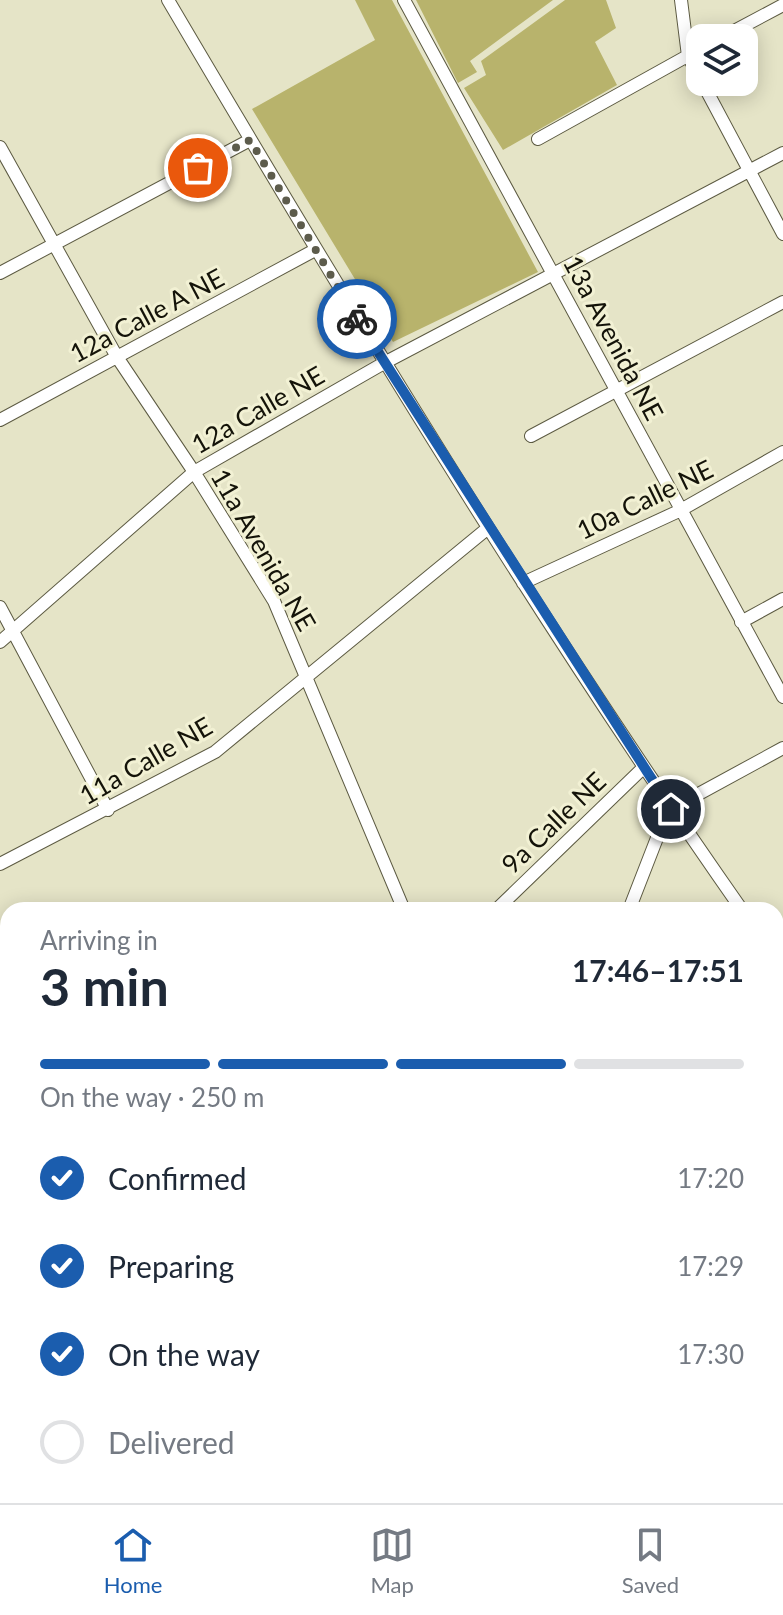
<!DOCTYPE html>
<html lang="en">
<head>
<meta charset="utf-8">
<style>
	body { margin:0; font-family:Lato,sans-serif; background:#f2f2f3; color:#1f2937; height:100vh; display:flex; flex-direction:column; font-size:30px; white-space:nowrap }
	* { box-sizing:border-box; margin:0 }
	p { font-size:26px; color:#747a83 }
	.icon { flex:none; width:44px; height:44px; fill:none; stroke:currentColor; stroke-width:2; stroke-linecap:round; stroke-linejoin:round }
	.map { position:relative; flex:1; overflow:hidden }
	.side { position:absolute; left:0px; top:902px; width:784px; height:602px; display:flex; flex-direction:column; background:#fff; border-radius:24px 24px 0 0; box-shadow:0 4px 20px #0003 }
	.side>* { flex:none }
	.fabs { position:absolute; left:686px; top:24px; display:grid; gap:16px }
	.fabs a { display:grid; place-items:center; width:72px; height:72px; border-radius:16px; background:#fff; box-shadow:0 4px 20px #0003; font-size:40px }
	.pin { position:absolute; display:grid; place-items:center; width:68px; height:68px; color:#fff; margin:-34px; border:4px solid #fff; border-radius:50%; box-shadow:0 2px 8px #0007 }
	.courier { position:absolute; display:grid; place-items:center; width:80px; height:80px; margin:-40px; border:6px solid #1b5dae; border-radius:50%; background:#fff; color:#222; box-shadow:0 2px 10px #0007 }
	.overview em { font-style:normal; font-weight:700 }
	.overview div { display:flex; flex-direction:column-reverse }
	.overview { display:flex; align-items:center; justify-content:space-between; height:136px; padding:0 40px }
	h1 { font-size:52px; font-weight:700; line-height:60px }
	.bar { display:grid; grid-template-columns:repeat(4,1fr); gap:12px 8px; align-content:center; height:96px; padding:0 40px }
	.bar i { height:10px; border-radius:6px; background:#e0e1e3 }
	.bar .on { background:#1b5dae }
	.bar p { grid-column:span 4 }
	ol { padding:0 40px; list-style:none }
	li { display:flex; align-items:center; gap:24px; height:88px }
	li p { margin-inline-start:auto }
	li .icon { padding:8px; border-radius:50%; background:#1b5dae; color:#fff; stroke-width:4 }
	li:last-child { color:#747a83 }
	li i { width:44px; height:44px; border:4px solid #e0e1e3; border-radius:50% }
	.tabs { display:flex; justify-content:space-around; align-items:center; height:112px; border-top:2px solid #e0e1e3; background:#fff; font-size:22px; color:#747a83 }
	.tabs a { display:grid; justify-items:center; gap:4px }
	.tabs .on { color:#1b5dae }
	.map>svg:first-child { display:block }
	.green { fill:#b8b36c }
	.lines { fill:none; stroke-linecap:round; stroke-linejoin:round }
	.street-casing { stroke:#5c5a42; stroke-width:14 }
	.highway-casing { stroke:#6a641e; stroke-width:26 }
	.street { stroke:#fff; stroke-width:12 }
	.highway { stroke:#98902a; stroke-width:24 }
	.done { stroke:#5d5c4c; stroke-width:8; stroke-dasharray:0 14.4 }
	.route { stroke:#1b5dae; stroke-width:10 }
	.labels { text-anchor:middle; stroke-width:6; stroke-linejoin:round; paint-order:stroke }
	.street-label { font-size:26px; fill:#141309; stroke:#f2f1d4 }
</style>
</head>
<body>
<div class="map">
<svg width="783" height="1503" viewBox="0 0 783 1503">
	<rect width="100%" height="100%" fill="#e5e4c7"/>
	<path class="green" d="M355,0h37l146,272 -145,70 -141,-233 123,-69z
		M416,0h137l-83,61 7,11 -19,11z
		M565,0h41l10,28 -21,14 22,43 -114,65 -39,-62 22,-13 -5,-14z"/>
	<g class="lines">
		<defs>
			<path id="street" d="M168,0c182,309 368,616 574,910
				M404,0l379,697
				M681,0l7,56 12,22
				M721,38l62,-33
				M702,82l81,152
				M538,139l162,-90
				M0,147l117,210 77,115 80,129 130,309
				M0,273l250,-133
				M0,420l315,-170
				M531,436l252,-134
				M523,583l156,-72 104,-59
				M0,607l108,203
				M741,622l42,-23
				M0,642l194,-170 190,-109 399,-210
				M0,864l215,-112 273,-224
				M496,910l147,-142
				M629,910l35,-90 7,-11 112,-61
				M776,959l7,10
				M0,987l8,4
				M776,1175l7,-19
				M0,1357l8,-3
				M391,1503l3,-7
				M636,1503l3,-7"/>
			<path id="highway" d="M0,1077l8,14
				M0,1151l8,15
				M148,1496l3,7
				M194,1496l3,7"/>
		</defs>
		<use href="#street" class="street-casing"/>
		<use href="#highway" class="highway-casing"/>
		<use href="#street" class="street"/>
		<use href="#highway" class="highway"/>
	</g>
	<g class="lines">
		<path class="done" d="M198,168l52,-28 107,179"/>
		<path class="route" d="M357,319l314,490"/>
	</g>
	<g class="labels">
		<g class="street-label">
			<text transform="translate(147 316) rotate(-28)" y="9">12a Calle A NE</text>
			<text transform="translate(613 338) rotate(62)" y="9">13a Avenida NE</text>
			<text transform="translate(258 410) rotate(-30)" y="9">12a Calle NE</text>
			<text transform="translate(645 500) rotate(-26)" y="9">10a Calle NE</text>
			<text transform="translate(263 550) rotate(60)" y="9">11a Avenida NE</text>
			<text transform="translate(146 761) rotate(-30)" y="9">11a Calle NE</text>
			<text transform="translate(554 823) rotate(-44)" y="9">9a Calle NE</text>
		</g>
	</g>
</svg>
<div class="fabs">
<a><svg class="icon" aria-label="layers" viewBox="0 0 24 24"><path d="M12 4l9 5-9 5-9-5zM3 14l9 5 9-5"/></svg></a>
</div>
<div class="pin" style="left:198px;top:168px;background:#ea580c"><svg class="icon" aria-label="bag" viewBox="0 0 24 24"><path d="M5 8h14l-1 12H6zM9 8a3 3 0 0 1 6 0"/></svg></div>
<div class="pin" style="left:671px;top:809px;background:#1f2937"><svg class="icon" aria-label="home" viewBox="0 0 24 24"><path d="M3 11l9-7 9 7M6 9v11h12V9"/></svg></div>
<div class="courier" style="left:357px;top:319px"><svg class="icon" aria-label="bike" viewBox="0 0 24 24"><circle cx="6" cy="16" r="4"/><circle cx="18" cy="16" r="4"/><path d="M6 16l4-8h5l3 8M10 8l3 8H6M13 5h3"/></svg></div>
<section class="side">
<div class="overview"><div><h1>3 min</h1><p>Arriving in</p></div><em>17:46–17:51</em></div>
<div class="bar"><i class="on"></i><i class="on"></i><i class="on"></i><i></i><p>On the way · 250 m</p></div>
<ol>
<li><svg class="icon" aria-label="check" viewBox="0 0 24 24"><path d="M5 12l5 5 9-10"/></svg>Confirmed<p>17:20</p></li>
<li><svg class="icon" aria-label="check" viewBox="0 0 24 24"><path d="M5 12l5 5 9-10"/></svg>Preparing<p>17:29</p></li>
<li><svg class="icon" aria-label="check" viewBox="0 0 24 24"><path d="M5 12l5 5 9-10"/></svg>On the way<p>17:30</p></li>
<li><i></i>Delivered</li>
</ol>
</section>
</div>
<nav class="tabs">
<a class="on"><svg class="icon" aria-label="home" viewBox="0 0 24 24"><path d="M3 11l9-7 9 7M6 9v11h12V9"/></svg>Home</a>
<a><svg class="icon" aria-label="map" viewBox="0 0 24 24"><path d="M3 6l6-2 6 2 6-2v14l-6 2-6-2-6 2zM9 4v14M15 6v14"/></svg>Map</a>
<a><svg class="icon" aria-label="saved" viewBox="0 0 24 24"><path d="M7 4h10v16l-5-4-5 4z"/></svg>Saved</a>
</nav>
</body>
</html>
